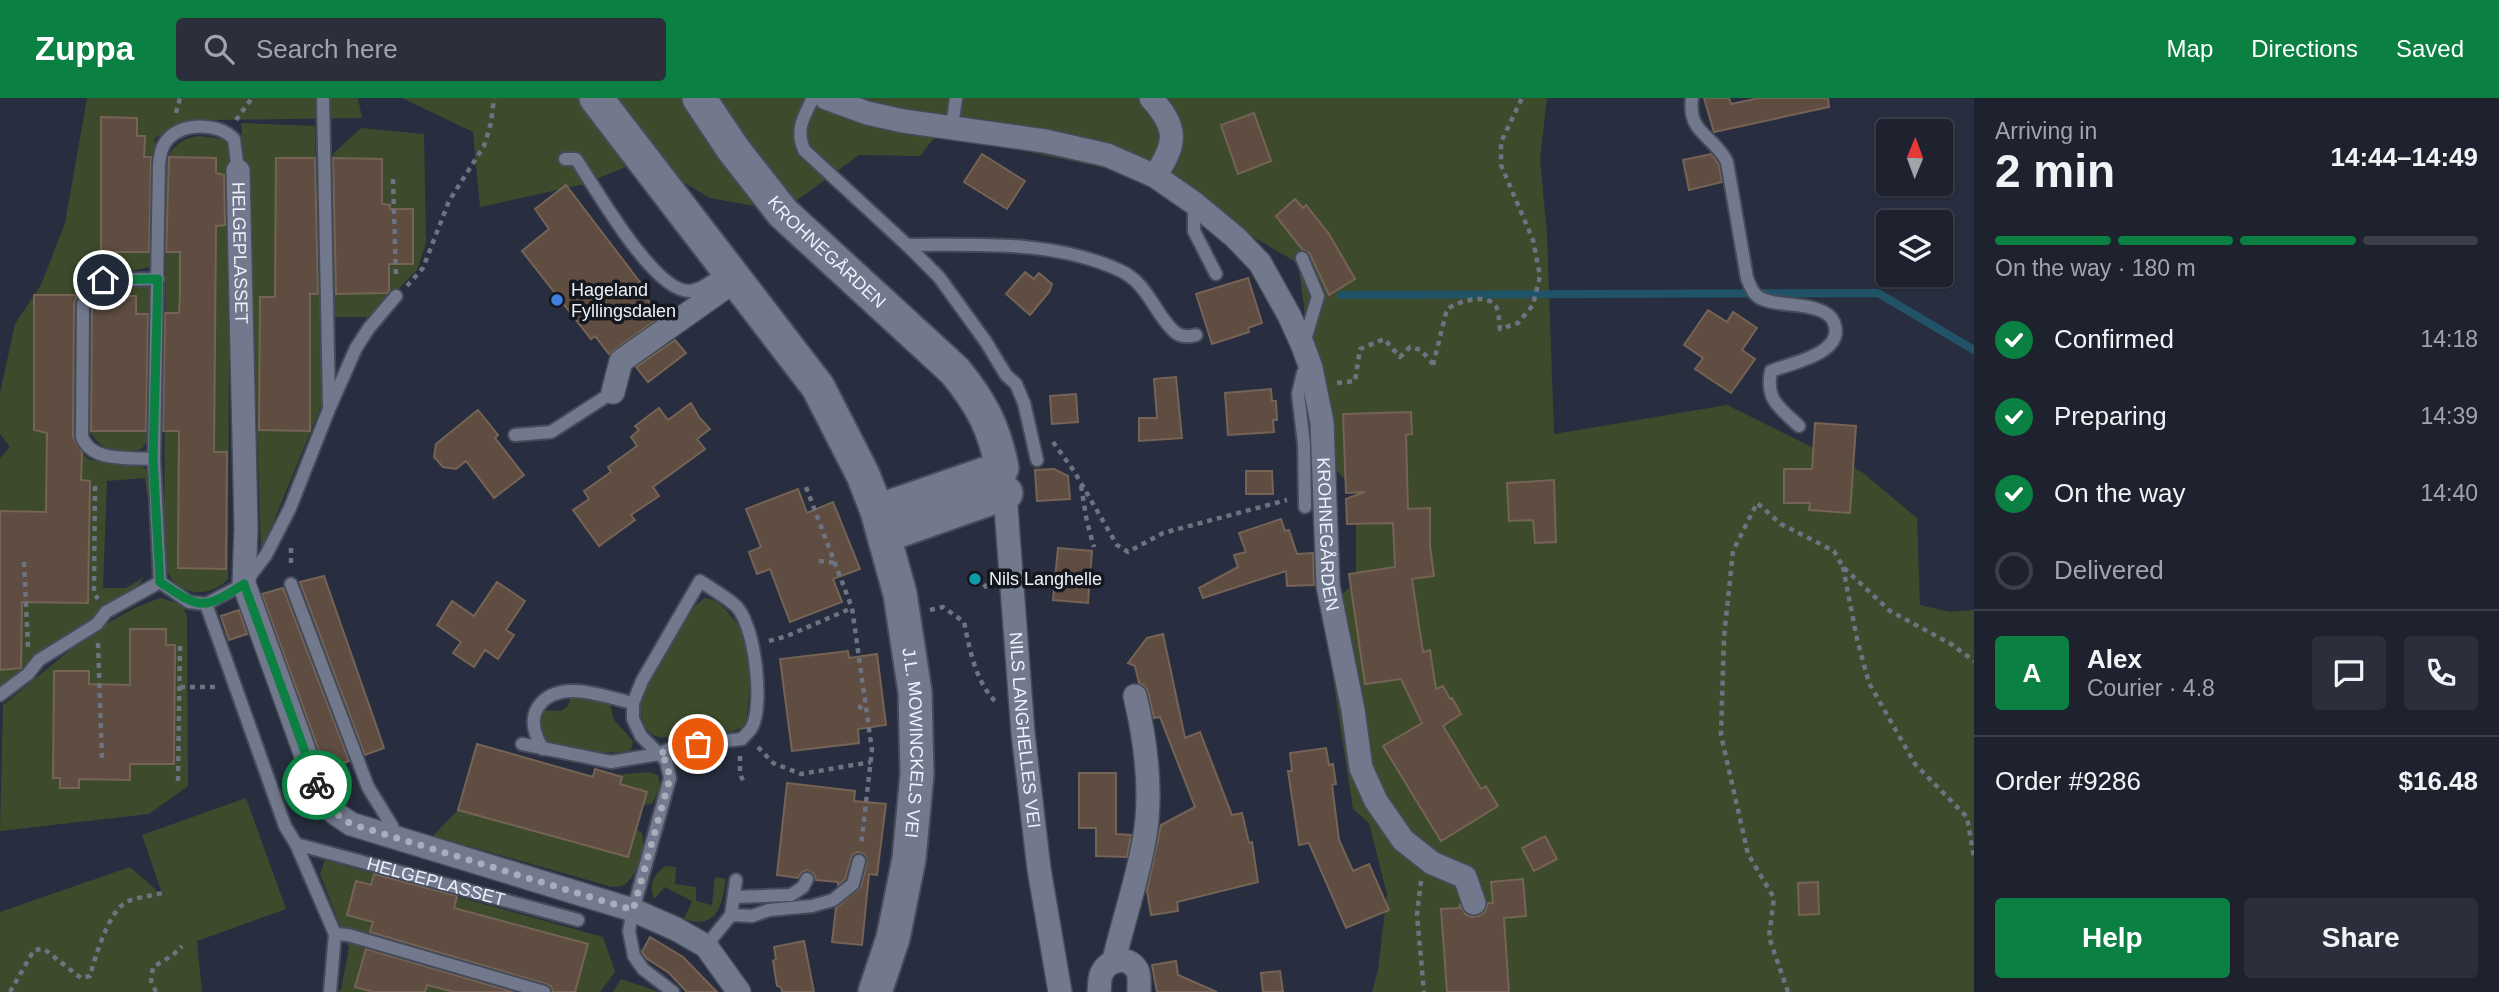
<!DOCTYPE html>
<html lang="en">
<head>
<meta charset="utf-8">
<style>
	body { margin:0; font-family:Arial,sans-serif; background:#2b2f3b; color:#f1f3f6; height:100vh; display:flex; flex-direction:column; font-size:26px; white-space:nowrap }
	* { box-sizing:border-box; margin:0 }
	p { font-size:23px; color:#a1a4aa }
	.icon { flex:none; width:38px; height:38px; fill:none; stroke:currentColor; stroke-width:2; stroke-linecap:round; stroke-linejoin:round }
	.map { position:relative; flex:1; overflow:hidden }
	.sheet { display:flex; flex-direction:column; background:#1e222f; width:525px }
	.sheet>* { flex:none }
	.needle { width:46px; rotate:1deg }
	.fabs { position:absolute; left:1876px; top:21px; display:grid; gap:14px }
	.fabs a { display:grid; place-items:center; width:77px; height:77px; border-radius:7px; background:#1e222f; box-shadow:0 2px 5px #0004,0 0 0 2px #3c3f4b; font-size:35px }
	.pin { position:absolute; display:grid; place-items:center; width:60px; height:60px; color:#fff; margin:-30px; border:4px solid #fff; border-radius:50%; box-shadow:0 2px 7px #0007 }
	.courier { position:absolute; display:grid; place-items:center; width:70px; height:70px; margin:-35px; border:5px solid #0b8043; border-radius:50%; background:#fff; color:#222; box-shadow:0 2px 9px #0007 }
	.overview em { font-style:normal; font-weight:600 }
	.overview div { display:flex; flex-direction:column-reverse }
	.overview { display:flex; align-items:center; justify-content:space-between; height:119px; padding:0 21px }
	h1 { font-size:46px; font-weight:600; line-height:52px }
	.bar { display:grid; grid-template-columns:repeat(4,1fr); gap:10px 7px; align-content:center; height:84px; padding:0 21px }
	.bar i { height:9px; border-radius:5px; background:#3c3f4b }
	.bar .selected { background:#0b8043 }
	.bar p { grid-column:span 4 }
	.line { display:flex; align-items:center; gap:18px; padding:0 21px; border-top:2px solid #3c3f4b }
	.line div { flex:1 }
	.round { display:grid; place-items:center; flex:none; width:74px; height:74px; border-radius:7px; background:#2b2f3b }
	ol { padding:0 21px; list-style:none }
	li { display:flex; align-items:center; gap:21px; height:77px }
	li p { margin-inline-start:auto }
	li .icon { padding:7px; border-radius:50%; background:#0b8043; color:#fff; stroke-width:4 }
	li:last-child { color:#a1a4aa }
	li i { width:38px; height:38px; border:4px solid #3c3f4b; border-radius:50% }
	.button { display:flex; gap:14px; margin-top:auto; padding:14px 21px }
	.button a { flex:1; height:80px; border-radius:7px; background:#0b8043; color:#fff; font-size:28px; font-weight:600; line-height:80px; text-align:center }
	.button a+a { background:#2b2f3b; color:#f1f3f6 }
	header { display:flex; align-items:center; gap:42px; box-sizing:border-box; height:98px; padding:0 35px; background:#0b8043; color:#fff }
	header strong { font-size:33px }
	nav { display:flex; gap:38px; margin-inline-start:auto; font-size:24px }
	.search { width:490px; height:63px; background:#2b2f3b; display:flex; align-items:center; gap:18px; box-sizing:border-box; padding:0 24px; border-radius:7px; color:#a1a4aa; font-size:26px }
	main { display:flex; flex:1; min-height:0 }
	.map>svg:first-child { display:block }
	.green { fill:#3d4b2c }
	.lines { fill:none; stroke-linecap:round; stroke-linejoin:round }
	.stream { stroke:#205367; stroke-width:8 }
	.building { fill:#5e4d40; stroke:#756355; stroke-width:2 }
	.lane-casing { stroke:#464b59; stroke-width:16 }
	.street-casing { stroke:#464b59; stroke-width:26 }
	.secondary-casing { stroke:#464b59; stroke-width:37 }
	.path { stroke:#6d7381; stroke-width:4.5; stroke-dasharray:5 5; stroke-linecap:butt }
	.lane { stroke:#72798d; stroke-width:12 }
	.street { stroke:#72798d; stroke-width:23 }
	.secondary { stroke:#72798d; stroke-width:33 }
	.done { stroke:#a7adba; stroke-width:7; stroke-dasharray:0 12.6 }
	.route { stroke:#0b8043; stroke-width:9 }
	.shop-dot { fill:#3f7fe0; stroke:#14171e; stroke-width:2.5 }
	.culture-dot { fill:#0f9aa8; stroke:#14171e; stroke-width:2.5 }
	.labels { text-anchor:middle; stroke-width:7; stroke-linejoin:round; paint-order:stroke }
	.street-label { font-size:18px; fill:#ecf1fc; stroke:#14171e }
	.poi-label { font-size:18px; fill:#ecf1fc; stroke:#14171e; text-anchor:start }
</style>
</head>
<body>
<header>
<strong>Zuppa</strong>
<div class="search"><svg class="icon" aria-label="search" viewBox="0 0 24 24"><circle cx="10" cy="10" r="6"/><path d="M15 15l6 6"/></svg>Search here</div>
<nav><a>Map</a><a>Directions</a><a>Saved</a></nav>
</header>
<main>
<div class="map">
<svg width="1974" height="894" viewBox="0 0 1974 894">
	<rect width="100%" height="100%" fill="#282e3f"/>
	<path class="green" d="M87,0h271l4,20 -151,2 -34,8 -22,10 -5,129 -63,13 -10,169 13,11 50,5 9,7 3,24 -5,-1 -2,-17 -38,3 -4,107h23l18,-11 -8,12 -82,55 -51,43 -3,8v-237l10,-11 -10,-13v-41l15,-69 26,-39 24,-62z
		M402,0h1145l-7,61 7,75 7,200 173,-29 135,67 55,46 3,87 30,7 24,-2v382h-602l6,-22 9,-76 -18,-71 -16,-14 -30,-196 33,-32v-90l-31,-33 -27,-195 -150,-86 -210,-44 -18,23 -61,-1 -77,56 -72,-13 -66,-39 -59,25 -105,23 -7,-75z
		M241,25l74,3 7,278 -61,148 -10,-299z
		M361,30l63,6 2,109 -9,27 -47,47h-38l1,-163z
		M199,38l25,3 6,9 -2,431c-12,13 -34,19 -50,6 -6,-4 -10,-12 -14,-18l2,-407c8,-15 15,-21 33,-24z
		M108,188h46l-4,150 -8,13c-26,7 -44,1 -55,-23l4,-121 7,-13z
		M161,500l22,7 4,12 1,169 -39,28 -149,17 3,-126c46,-36 101,-90 158,-107z
		M704,500c12,1 19,7 26,17 4,5 11,11 14,18 8,17 6,73 1,93 -5,2 -10,5 -15,6 -13,4 -66,9 -77,3 -11,-6 -12,-23 -14,-34l47,-87z
		M571,598l38,5 5,19 19,21 -2,9c-14,5 -68,3 -82,-5 -13,-7 -12,-24 -7,-35l19,1 7,-5z
		M649,674l9,3 2,12 -8,17 -9,1 -23,-21 2,-7 -6,-2z
		M246,700l40,111 -89,32 5,51h-202v-80l130,-45 33,29 -21,-61z
		M458,712l170,47 8,-28 6,4c4,14 -5,44 -18,52 -4,1 -8,2 -12,2l-179,-51z
		M325,762l278,77 12,35 -15,20h-262l3,-3 8,-41 -29,-74z
		M665,768l11,1 -1,17 21,3v14l16,4 3,-28 11,2c-4,26 -8,51 -42,40l8,-18 -27,-14 -11,12c-5,-14 -1,-24 11,-33z
		M621,881l38,13h-46z"/>
	<g class="lines">
		<path class="stream" d="M1341,197l537,-2 96,57"/>
	</g>
	<path class="building" d="M1704,0h25l2,6 28,-6h69l1,9 -115,25z
		M1254,15l17,48 -33,13 -17,-49z
		M101,19l36,1v18h8l-1,21h7l-2,95h-48z
		M982,56l43,27 -18,28 -43,-27z
		M1711,56l8,11 3,17 -33,8 -6,-30z
		M169,59l47,1v15l8,2 1,50 -9,1 -2,226h13l-1,117 -48,-1 1,-137h-16l2,-118h14l1,-17v-44h-14z
		M276,60h39l3,136h-8v137l-51,-1 1,-133h15z
		M333,60l49,1v45l8,1v4h23v55h-24v27l-2,2 -51,1z
		M566,87l83,109 -4,3 16,19 -52,38 -14,-18 -4,3 -69,-88 27,-22 -14,-20z
		M1295,101l8,9 3,-3 23,29 26,45 -26,16 -19,-41 -8,-5 -26,-33z
		M1025,174l9,7 5,-6 13,11 -3,8 -19,23 -24,-21z
		M1248,180l14,45 -14,5 1,4 -37,12 -16,-50z
		M34,197h43l-3,9 -1,133 9,15 -1,28 9,1 -2,122 -66,-1 -1,66 -21,2v-159l46,1 1,-79 -13,-3z
		M96,198h40v18h12l-2,117h-55l1,-125z
		M1708,212l19,12 6,-10 24,16 -15,22 13,9 -24,34 -36,-24 8,-11 -19,-13z
		M675,242l11,13 -38,29 -12,-15z
		M1176,279l6,61 -43,3v-23h18l-3,-39z
		M1271,291l1,12h4l1,19h-4l1,12 -46,3 -3,-42z
		M1076,296l2,28 -26,2 -2,-28z
		M691,305l8,14 11,12 -13,10 8,10 -52,38 6,9 -28,19 4,5 -36,26 -26,-36 16,-11 -5,-8 27,-19 -3,-5 29,-21 -6,-9 8,-7 -4,-4 24,-18 9,12z
		M478,312l20,25 -3,3 29,37 -30,23 -28,-37 -10,8 -13,-2 -9,-10 2,-13z
		M1411,314l1,22 -6,1 2,74 22,-1v38l4,30 -22,3 11,73 7,-2 6,39 7,-3 7,13 2,-1 9,16 -18,12 38,63 5,-3 12,20 -57,35 -58,-95 39,-23 -21,-44 -36,5 -16,-110 46,-7 -1,-23 -1,-21 -46,1 -1,-25 19,-7 -19,1 -3,-79z
		M1815,325l41,3 -6,87 -41,-3 1,-7h-26v-34h28z
		M1054,371l14,7 2,23 -33,2 -2,-31z
		M1246,373h26l1,23h-27z
		M1554,382l2,62 -21,1 -2,-23 -24,1 -2,-38z
		M798,391l9,24 26,-11 27,67 -27,10 9,23 -52,20 -20,-53 -13,5 -8,-22 12,-5 -15,-38z
		M1281,421l4,12 4,-1 8,24 16,-1 1,32 -27,1 -1,-15 -83,27 -4,-10 39,-21 -4,-12 12,-3 -7,-19z
		M1058,450l34,3 -4,52 -35,-3z
		M324,478l60,172 -19,7 -65,-173z
		M497,484l28,19 -19,29 8,5 -16,24 -13,-9 -11,17 -21,-14 8,-11 -24,-17 15,-24 22,15z
		M283,490l66,173 -5,2 4,12 -18,6 -68,-187z
		M239,512l8,24 -18,6 -8,-24z
		M130,531h36v16h9l-1,119h-44v16l-51,-1v9h-19v-10h-7l1,-107h35v13l41,1z
		M1163,536l22,104 15,-6 32,83 10,-2 7,30 3,-1 6,40 -81,20 1,9 -27,4 -4,-24 14,-66 34,-18 -35,-90 -6,1 -6,-26 -3,-6 -6,-3 -4,-17 -7,-3 19,-25z
		M848,553l1,7 28,-4 9,71 -28,4 1,14 -67,8 -12,-92z
		M477,646l116,33 2,-8 27,8 -2,7 27,8 -19,65 -170,-47z
		M1326,650l3,17 4,-1 3,20 -4,1 7,55 14,31 16,-7 20,46 -43,18 -37,-85 -10,2 -11,-74h4l-2,-18z
		M1079,675h37v61l15,1 -4,22 -31,-1v-28h-17z
		M787,685l68,8 -1,10 32,3 -9,71 -8,-1 -7,71 -30,-3 4,-34 25,-21 6,-24 -2,-9 -8,-2 -5,3 -7,24 -7,6v-3l-22,-2 -2,-6 -7,-4 -5,2 -4,6 -21,-3z
		M1545,738l12,23 -23,12 -12,-23z
		M374,776l83,22 -3,12 134,36 -13,48h-22l-2,-6 -5,-2 -176,-52 3,-10 -26,-7 9,-34 15,4z
		M1523,781l3,37 -22,2 5,74h-62l-6,-83 18,-1 1,-3 5,9 7,3 7,-1 6,-4 3,-9h5l-2,-21z
		M1818,784l1,32 -20,1 -1,-32z
		M650,839l33,20 34,35h-30l-18,-19 -23,-15 -4,-6z
		M804,843l10,51h-32l-1,-5 -4,-1 -4,-25 3,-2 -2,-12z
		M366,851l147,43h-58l-28,-7 -2,7h-51l-19,-5z
		M1176,863l2,14 39,17h-60l-5,-27z
		M1280,873l3,21h-20l-2,-19z"/>
	<g class="lines">
		<defs>
			<g id="lane">
				<path d="M323,0l6,307"/>
				<path d="M813,0c-9,19 -18,31 -9,52l103,95 32,32 47,65 20,33 10,9 8,19 13,57"/>
				<path d="M1692,0c-5,36 22,37 35,64l20,116c4,10 6,17 15,21 16,7 37,4 54,10 8,2 17,7 19,17 7,28 -44,37 -64,45 -6,29 9,37 28,55"/>
				<path d="M952,29l4,-29"/>
				<path d="M565,61h11c19,28 78,134 114,132 13,-1 27,-14 38,-21"/>
				<path d="M238,73l-4,-32c-15,-16 -50,-17 -66,0 -7,7 -8,17 -9,26l-5,294 6,123 29,20 17,2 38,-20 22,-29 24,-47 39,-99 27,-61 13,-20 27,-32"/>
				<path d="M1194,105v28l22,43"/>
				<path d="M907,147c71,0 146,-5 212,25 30,13 36,46 57,63 6,4 13,4 20,2"/>
				<path d="M1302,160l16,38 -14,47"/>
				<path d="M515,337l36,-3 62,-40"/>
				<path d="M154,361c-24,-2 -62,4 -72,-22l1,-133 6,-16 14,-8 55,-1"/>
				<path d="M1305,409l-1,-63 -6,-50 5,-21 7,-4"/>
				<path d="M291,486l77,203 24,39 3,12"/>
				<path d="M206,506l79,222 11,18 39,90 -5,58"/>
				<path d="M0,597l28,-21 11,-14 58,-36 9,-12 54,-30"/>
				<path d="M522,646l89,18 48,-8 17,-8 66,-7c3,-4 8,-8 10,-12 12,-23 3,-102 -16,-121 -10,-9 -24,-17 -36,-25l-58,100 -9,22v16l8,17 25,25 4,17 -37,132 -4,21 5,25 9,13 30,23"/>
				<path d="M543,651c-8,-13 -14,-28 -5,-42 20,-30 67,-10 95,-4"/>
				<path id="s1" d="M296,746l282,76"/>
				<path d="M734,799l57,-2 12,-8 4,-8"/>
				<path d="M731,817l21,1 17,-6 43,-4 21,-6 20,-16 6,-23"/>
				<path d="M335,836l13,1 196,57"/>
				<path d="M706,848l25,-31 5,-35"/>
			</g>
			<g id="street">
				<path id="s2" d="M826,0l41,15 36,8 142,20 62,14 48,21 39,27 41,34 25,26 29,52 14,31 8,22 11,54 6,164 25,124 8,58 15,33 27,39 29,23 33,14 9,26"/>
				<path d="M1151,0c27,30 26,45 4,78"/>
				<path id="s3" d="M238,73l8,357 -2,56 78,216 13,13 16,11 282,86 43,19 30,17 33,46"/>
				<path d="M613,294l8,-31 116,-82"/>
				<path id="s4" d="M1004,383l19,252 16,136 21,123"/>
				<path d="M1114,862c9,-38 23,-79 30,-119 9,-48 2,-99 -9,-145"/>
				<path d="M1099,894c1,-5 0,-12 2,-17 5,-15 27,-21 36,-5 3,5 2,15 2,22"/>
			</g>
			<g id="secondary">
				<path id="s5" d="M596,0l222,289 45,88 14,36 23,83 15,98 2,82 -8,85 -16,79 -18,54"/>
				<path id="s6" d="M699,0l34,51 50,64 172,158c26,32 39,56 47,97l-125,43"/>
				<path d="M884,438l122,-43"/>
			</g>
		</defs>
		<use href="#lane" class="lane-casing"/>
		<use href="#street" class="street-casing"/>
		<use href="#secondary" class="secondary-casing"/>
		<path class="path" d="M176,15l4,-15
			M236,22l16,-22
			M393,81l3,99
			M407,188l16,-18 26,-67 35,-55 7,-23 3,-25
			M1433,267l14,-56c13,-8 44,-19 51,2 1,6 1,12 2,18l18,-6 15,-18 7,-29 -7,-36 -32,-75v-23l21,-44
			M1337,285l18,-2 5,-32 24,-10 16,18 10,-10 11,3 12,14
			M1053,344l21,29 43,74 11,7 35,-19 124,-33
			M95,388l-1,107 4,6
			M1081,388l6,36 7,25
			M806,389l46,121 20,142 -11,96
			M291,450v19
			M819,463l18,2
			M24,464l4,85
			M1843,469l14,72 12,44 46,81 52,53 7,41
			M978,478l11,15
			M930,512l13,-3 21,15c6,29 12,62 34,82
			M769,543l18,-5 65,-28
			M98,545l4,117
			M180,589h37
			M858,608l9,5
			M758,649l15,16 28,11 70,-12
			M740,658v18l5,11
			M178,683l2,-139
			M1421,783l-4,34 7,77
			M10,894l24,-42 10,-1 37,29 9,-2c5,-18 18,-63 35,-73 10,-6 26,-7 37,-10
			M156,894l-5,-11 2,-14 20,-12 9,-9
			M1788,894l-19,-55 5,-39 -26,-44 -27,-119 3,-98 9,-86 24,-48 24,21 53,27 9,16 47,44 61,33 23,17"/>
		<use href="#lane" class="lane"/>
		<use href="#street" class="street"/>
		<use href="#secondary" class="secondary"/>
	</g>
	<g class="lines">
		<path class="done" d="M317,687c6,19 17,28 34,39l282,86 37,-132 -4,-17 -7,-7 17,-8 22,-2"/>
		<path class="route" d="M103,182l55,-1 -5,179 7,124c40,27 42,29 84,2l73,201"/>
	</g>
	<circle class="shop-dot" cx="557" cy="202" r="7"/>
	<circle class="culture-dot" cx="975" cy="481" r="7"/>
	<g class="labels">
		<g class="street-label">
			<text dy="6" stroke="none"><textPath href="#s6" startOffset="201">KROHNEGÅRDEN</textPath></text>
			<text dy="6" stroke="none"><textPath href="#s3" startOffset="82">HELGEPLASSET</textPath></text>
			<text dy="6" stroke="none"><textPath href="#s2" startOffset="761">KROHNEGÅRDEN</textPath></text>
			<text dy="6" stroke="none"><textPath href="#s4" startOffset="250">NILS LANGHELLES VEI</textPath></text>
			<text dy="6" stroke="none"><textPath href="#s5" startOffset="738">J.L. MOWINCKELS VEI</textPath></text>
			<text dy="6" stroke="none"><textPath href="#s1" startOffset="145">HELGEPLASSET</textPath></text>
		</g>
		<g class="poi-label">
			<text x="571" y="198">Hageland<tspan x="571" dy="21">Fyllingsdalen</tspan></text>
			<text x="989" y="487">Nils Langhelle</text>
		</g>
	</g>
</svg>
<div class="fabs">
<a><svg class="needle" viewBox="-14 -14 28 28"><path d="M0-13l5 13h-10z" fill="#e53935"/><path d="M0 13l5-13h-10z" fill="#a1a4aa"/></svg></a>
<a><svg class="icon" aria-label="layers" viewBox="0 0 24 24"><path d="M12 4l9 5-9 5-9-5zM3 14l9 5 9-5"/></svg></a>
</div>
<div class="pin" style="left:698px;top:646px;background:#ea580c"><svg class="icon" aria-label="bag" viewBox="0 0 24 24"><path d="M5 8h14l-1 12H6zM9 8a3 3 0 0 1 6 0"/></svg></div>
<div class="pin" style="left:103px;top:182px;background:#1f2937"><svg class="icon" aria-label="home" viewBox="0 0 24 24"><path d="M3 11l9-7 9 7M6 9v11h12V9"/></svg></div>
<div class="courier" style="left:317px;top:687px"><svg class="icon" aria-label="bike" viewBox="0 0 24 24"><circle cx="6" cy="16" r="4"/><circle cx="18" cy="16" r="4"/><path d="M6 16l4-8h5l3 8M10 8l3 8H6M13 5h3"/></svg></div>
</div>
<section class="sheet">
<div class="overview"><div><h1>2 min</h1><p>Arriving in</p></div><em>14:44–14:49</em></div>
<div class="bar"><i class="selected"></i><i class="selected"></i><i class="selected"></i><i></i><p>On the way · 180 m</p></div>
<ol>
<li><svg class="icon" aria-label="check" viewBox="0 0 24 24"><path d="M5 12l5 5 9-10"/></svg>Confirmed<p>14:18</p></li>
<li><svg class="icon" aria-label="check" viewBox="0 0 24 24"><path d="M5 12l5 5 9-10"/></svg>Preparing<p>14:39</p></li>
<li><svg class="icon" aria-label="check" viewBox="0 0 24 24"><path d="M5 12l5 5 9-10"/></svg>On the way<p>14:40</p></li>
<li><i></i>Delivered</li>
</ol>
<div class="line" style="height:126px"><b class="round" style="background:#0b8043;color:#fff">A</b><div><b>Alex</b><p>Courier · 4.8</p></div><a class="round"><svg class="icon" aria-label="chat" viewBox="0 0 24 24"><path d="M4 5h16v11H9l-5 4z"/></svg></a><a class="round"><svg class="icon" aria-label="phone" viewBox="0 0 24 24"><path d="M5 4h4l2 5-3 2q2 4 5 5l2-3 5 2v4C11 20 4 13 5 4z"/></svg></a></div>
<div class="line" style="height:91px"><div>Order #9286</div><b>$16.48</b></div>
<div class="button"><a>Help</a><a>Share</a></div>
</section>
</main>
</body>
</html>
